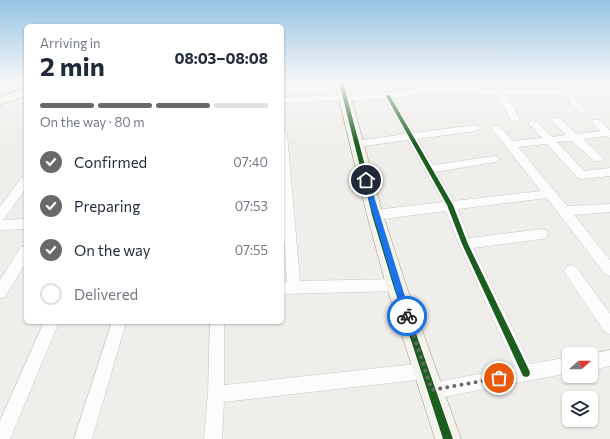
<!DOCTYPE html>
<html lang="en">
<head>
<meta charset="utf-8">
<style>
	body { margin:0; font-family:Commissioner,sans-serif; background:#f6f6f7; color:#1f2937; height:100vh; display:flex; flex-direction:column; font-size:15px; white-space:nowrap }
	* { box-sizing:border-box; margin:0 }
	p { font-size:13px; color:#747a83 }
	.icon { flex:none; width:22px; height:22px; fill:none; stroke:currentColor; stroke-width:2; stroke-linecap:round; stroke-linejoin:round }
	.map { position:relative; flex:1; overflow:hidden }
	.sheet { position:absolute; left:24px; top:24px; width:260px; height:300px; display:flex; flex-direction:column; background:#fff; border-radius:6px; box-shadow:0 1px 3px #0004 }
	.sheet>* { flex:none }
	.needle { width:26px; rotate:69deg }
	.fabs { position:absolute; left:562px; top:347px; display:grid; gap:8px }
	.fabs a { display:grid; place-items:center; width:36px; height:36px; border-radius:6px; background:#fff; box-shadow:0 1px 3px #0004; font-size:20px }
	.pin { position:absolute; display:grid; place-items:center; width:34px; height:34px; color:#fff; margin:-17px; border:2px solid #fff; border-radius:50%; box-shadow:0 1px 4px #0007 }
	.courier { position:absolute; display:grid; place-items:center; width:40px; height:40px; margin:-20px; border:3px solid #1a73e8; border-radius:50%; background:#fff; color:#222; box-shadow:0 1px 5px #0007 }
	.summary em { font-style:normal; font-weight:700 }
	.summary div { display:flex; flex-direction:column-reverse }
	.summary { display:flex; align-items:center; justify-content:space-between; height:68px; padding:0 16px }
	h1 { font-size:26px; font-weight:700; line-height:30px }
	.bar { display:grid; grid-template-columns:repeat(4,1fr); gap:6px 4px; align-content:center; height:48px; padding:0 16px }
	.bar i { height:5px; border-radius:3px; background:#e0e1e3 }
	.bar .on { background:#6a6968 }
	.bar p { grid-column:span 4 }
	ol { padding:0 16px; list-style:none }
	li { display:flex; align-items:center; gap:12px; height:44px }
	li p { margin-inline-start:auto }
	li .icon { padding:4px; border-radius:50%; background:#6a6968; color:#fff; stroke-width:4 }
	li:last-child { color:#747a83 }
	li i { width:22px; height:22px; border:2px solid #e0e1e3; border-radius:50% }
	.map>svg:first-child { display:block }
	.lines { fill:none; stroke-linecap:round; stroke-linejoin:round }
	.street-casing { stroke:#c9c8c7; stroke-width:1 }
	.secondary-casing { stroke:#999a82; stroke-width:1 }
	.street { fill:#fdfcfc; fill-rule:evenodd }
	.secondary { fill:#f4f4ed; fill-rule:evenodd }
	.cycleway-casing { stroke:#fff; stroke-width:2 }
	.cycleway { fill:#1b5e20; fill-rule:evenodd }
	.route { fill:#1a73e8 }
	.done { stroke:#6a6968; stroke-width:4; stroke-dasharray:0 7.2 }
</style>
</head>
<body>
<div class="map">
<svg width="610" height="439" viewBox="0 0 610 439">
	<rect width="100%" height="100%" fill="#f0eeeb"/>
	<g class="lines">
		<defs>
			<path id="street" d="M491,82h8l4,7 57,1 -6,-8h8l24,29 -4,3 -3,-1 -14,-18 -59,-1 14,25 -5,3 -5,-3 -13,-25 -69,-1 -35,5 21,35 62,-8 5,3 -5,3 -59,8 16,26 62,-9 5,3 -5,3 -59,10 18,29 87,-10 -48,-61 -2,-2 2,-2h6l14,15 29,-3 -14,-15 5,-3 3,1 16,16 14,-2 -15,-15 2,-2h6l18,16 23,-3 -9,-9 2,-2h6l11,10v8l-4,-2 -23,3 19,18 1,2 -1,2h-8l-22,-20 -15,1 27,29 26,-3v8l-28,3 -4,-1 -31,-34 -29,3 49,59 43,-2v8l-36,3 36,45v16l-5,-2 -58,-76 -89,11 11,29 73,-9 4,1 2,4 -2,4 -4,1 -69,9 57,116 39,-7v16l-137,26 -6,-2 -2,-6 2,-6 6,-2 83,-16 -56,-123 -13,-33 -71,9 -4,-2 -2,-3 2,-3 4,-2 68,-8 -35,-62 -51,7 -5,-3 5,-3 48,-7 -20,-35 -103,4v-6l106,-4 40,-6 67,2z
				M282,86h61l4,2 -4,2 -61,2z
				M282,131l5,3 13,147 96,-2 5,2 2,4 -2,4 -5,2 -114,3v-12h5l-5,-73z
				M26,176v12l-22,31 -2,1 24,-1v10l-26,1v-23l22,-30z
				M26,246v16l-21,35 -5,1v-18l21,-33z
				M571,265l5,2 34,47v20l-5,-2 -39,-57 -2,-4 2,-4z
				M44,322h15l-49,117h-10v-18z
				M112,322h14l-34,117h-18z
				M210,322h14v63l201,-22 6,2 2,6 -2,6 -6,2 -201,23 -2,37h-18l4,-45z
				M610,350v16l-19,4v-16z"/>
			<path id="secondary" d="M335,82h12l36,133 23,70 55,154h-26l-49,-154 -19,-70z
				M26,88v8l-26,9v-8z"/>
		</defs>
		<use href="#street" class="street-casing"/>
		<use href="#secondary" class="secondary-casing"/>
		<use href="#street" class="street"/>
		<use href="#secondary" class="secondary"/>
		<defs>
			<path id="cycleway" d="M339,82h4l35,133 21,70 54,154h-10l-50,-154 -21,-70z
				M386,95l4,1 63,109 15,39 61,126 1,3 -1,3 -3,1 -3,-1 -61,-132 -15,-39 -61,-109z"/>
		</defs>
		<use href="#cycleway" class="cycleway-casing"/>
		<use href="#cycleway" class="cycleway"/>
	</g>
	<linearGradient id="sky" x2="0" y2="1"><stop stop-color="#97c4e6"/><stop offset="0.57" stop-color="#f8f7f6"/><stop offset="1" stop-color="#f8f7f6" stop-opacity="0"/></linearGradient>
	<rect width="610" height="144" fill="url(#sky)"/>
	<path class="route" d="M366,178l3,2 42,136 -4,4 -4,-4 -40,-136z"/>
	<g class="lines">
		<path class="done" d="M407,316l25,74 67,-12"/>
	</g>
</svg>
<div class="fabs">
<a><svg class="needle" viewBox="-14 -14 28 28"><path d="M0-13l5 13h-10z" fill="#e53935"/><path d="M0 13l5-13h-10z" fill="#747a83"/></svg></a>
<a><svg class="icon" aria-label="layers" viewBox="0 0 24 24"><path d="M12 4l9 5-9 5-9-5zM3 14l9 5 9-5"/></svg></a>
</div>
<div class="pin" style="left:499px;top:378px;background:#ea580c"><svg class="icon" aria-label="bag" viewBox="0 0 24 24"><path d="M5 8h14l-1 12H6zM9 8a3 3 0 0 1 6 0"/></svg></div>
<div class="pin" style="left:366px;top:180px;background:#1f2937"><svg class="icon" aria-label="home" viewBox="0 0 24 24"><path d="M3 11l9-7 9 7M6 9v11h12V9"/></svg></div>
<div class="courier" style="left:407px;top:316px"><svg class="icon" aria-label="bike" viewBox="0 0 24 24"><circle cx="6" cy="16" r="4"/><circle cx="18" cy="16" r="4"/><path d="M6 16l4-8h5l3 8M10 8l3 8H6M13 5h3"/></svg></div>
<section class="sheet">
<div class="summary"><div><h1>2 min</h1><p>Arriving in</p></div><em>08:03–08:08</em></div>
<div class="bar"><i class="on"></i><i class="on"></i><i class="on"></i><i></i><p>On the way · 80 m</p></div>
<ol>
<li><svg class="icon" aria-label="check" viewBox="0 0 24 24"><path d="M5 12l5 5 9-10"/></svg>Confirmed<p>07:40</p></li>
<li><svg class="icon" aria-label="check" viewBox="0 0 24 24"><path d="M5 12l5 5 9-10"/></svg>Preparing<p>07:53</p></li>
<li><svg class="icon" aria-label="check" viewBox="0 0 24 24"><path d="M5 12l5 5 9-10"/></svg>On the way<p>07:55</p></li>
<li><i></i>Delivered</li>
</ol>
</section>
</div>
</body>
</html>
